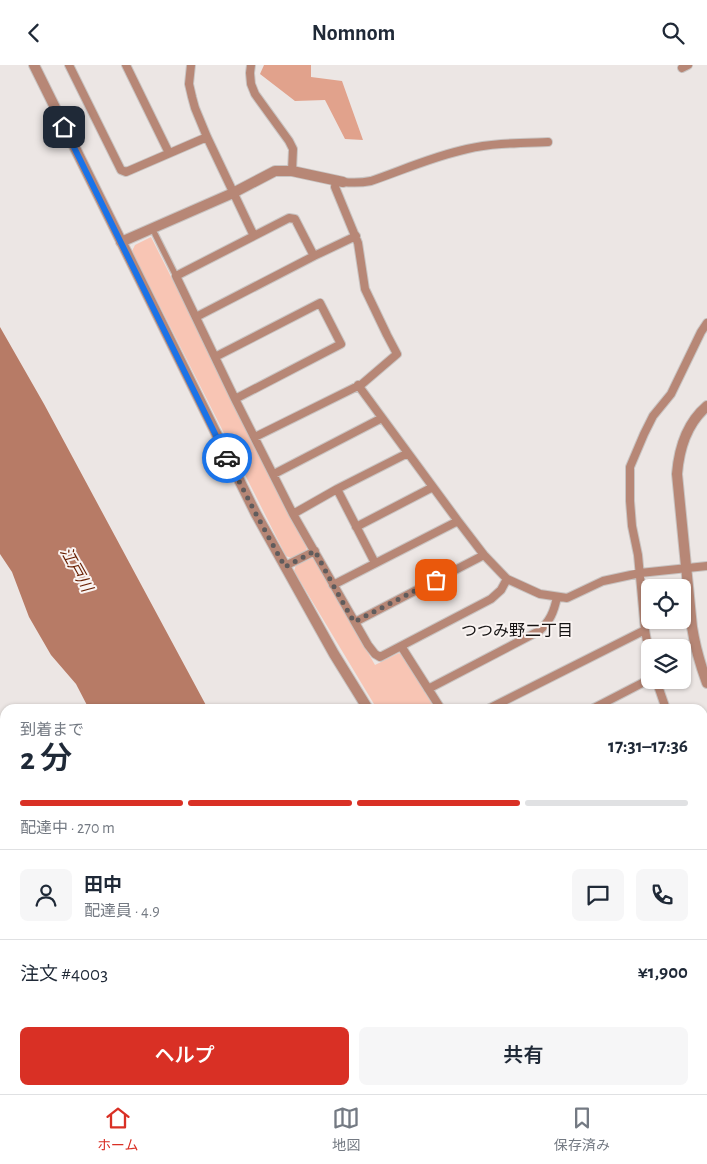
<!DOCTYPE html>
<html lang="ja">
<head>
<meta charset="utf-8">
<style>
	body { margin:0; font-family:"Alegreya Sans","Noto Sans JP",sans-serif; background:#f6f6f7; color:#1f2937; height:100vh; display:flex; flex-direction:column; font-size:19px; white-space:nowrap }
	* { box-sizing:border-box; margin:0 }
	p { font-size:16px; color:#747a83 }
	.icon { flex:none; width:28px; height:28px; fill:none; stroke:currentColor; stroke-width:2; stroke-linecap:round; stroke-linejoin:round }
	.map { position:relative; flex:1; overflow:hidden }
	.details { position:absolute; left:0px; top:639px; width:708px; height:391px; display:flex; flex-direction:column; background:#fff; border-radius:15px 15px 0 0; box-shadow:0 1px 4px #0004 }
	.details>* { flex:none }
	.controls { position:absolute; left:641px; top:514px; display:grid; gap:10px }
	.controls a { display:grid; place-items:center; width:50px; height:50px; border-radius:8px; background:#fff; box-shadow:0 1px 4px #0004; font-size:25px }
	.pin { position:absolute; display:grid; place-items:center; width:42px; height:42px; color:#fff; margin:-21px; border-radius:10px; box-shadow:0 2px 8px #0006 }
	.courier { position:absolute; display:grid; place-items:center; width:50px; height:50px; margin:-25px; border:4px solid #1a73e8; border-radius:50%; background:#fff; color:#222; box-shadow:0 1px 6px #0007 }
	.headline em { font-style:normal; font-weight:600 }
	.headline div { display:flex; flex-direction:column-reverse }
	.headline { display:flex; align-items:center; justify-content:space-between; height:85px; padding:0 20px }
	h1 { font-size:32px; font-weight:600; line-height:38px }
	.bar { display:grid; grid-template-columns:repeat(4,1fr); gap:8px 5px; align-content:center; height:60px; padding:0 20px }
	.bar i { height:6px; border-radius:4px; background:#e0e1e3 }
	.bar .selected { background:#d93025 }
	.bar p { grid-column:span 4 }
	.line { display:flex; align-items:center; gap:12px; padding:0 20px; border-top:1px solid #e0e1e3 }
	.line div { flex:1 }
	.round { display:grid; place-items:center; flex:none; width:52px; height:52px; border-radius:8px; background:#f6f6f7 }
	.cta { display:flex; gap:10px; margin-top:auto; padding:10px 20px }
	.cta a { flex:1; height:58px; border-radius:8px; background:#d93025; color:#fff; font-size:20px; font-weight:600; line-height:58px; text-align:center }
	.cta a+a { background:#f6f6f7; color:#1f2937 }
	header { display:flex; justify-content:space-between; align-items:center; height:65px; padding:0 20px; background:#fff; font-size:22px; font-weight:600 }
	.dock { display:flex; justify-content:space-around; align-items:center; height:70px; border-top:1px solid #e0e1e3; background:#fff; font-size:14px; color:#747a83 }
	.dock a { display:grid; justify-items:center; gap:2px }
	.dock .selected { color:#d93025 }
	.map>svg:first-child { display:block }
	.green { fill:#f8c5b4 }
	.forest { fill:#e1a28c }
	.water { fill:#b77b66 }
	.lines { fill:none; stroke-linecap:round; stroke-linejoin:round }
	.pedestrian-casing { stroke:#c9c4c2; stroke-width:8 }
	.minor-casing { stroke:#c9c4c2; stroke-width:10 }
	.tertiary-casing { stroke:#c9c4c2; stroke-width:12 }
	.pedestrian { stroke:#b78776; stroke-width:5.5 }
	.minor { stroke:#b78776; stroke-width:8 }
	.tertiary { stroke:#b78776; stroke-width:10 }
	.done { stroke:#605c5c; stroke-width:5; stroke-dasharray:0 9 }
	.route { stroke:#1a73e8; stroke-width:6 }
	.labels { text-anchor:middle; stroke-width:4; stroke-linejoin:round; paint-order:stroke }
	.water-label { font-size:16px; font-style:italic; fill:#681e00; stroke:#f9f3f1 }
	.neighbourhood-label { font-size:16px; fill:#141212; stroke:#f9f3f1 }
</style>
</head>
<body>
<header><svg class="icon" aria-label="back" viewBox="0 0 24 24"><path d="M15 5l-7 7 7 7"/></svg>Nomnom<svg class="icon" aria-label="search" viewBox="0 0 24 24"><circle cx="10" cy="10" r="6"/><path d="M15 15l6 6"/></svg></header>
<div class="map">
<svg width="707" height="1029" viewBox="0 0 707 1029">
	<rect width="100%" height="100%" fill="#ece6e4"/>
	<path class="green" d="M151,172l156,310 -1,4 -15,7 -5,-2 -154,-305 3,-6z
		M312,493l3,1 60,106 24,-12 3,2 33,54h-58l-83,-138 2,-6z"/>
	<path class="forest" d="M264,0h47v12l31,4 21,59 -18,-1 -20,-39 -30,1 -35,-27z"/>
	<path class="water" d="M0,262l44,77 164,305h-119l-13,-25 -25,-29 -22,-38 -17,-45 -12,-18z
		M310,1025h139l4,4h-140z"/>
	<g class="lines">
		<defs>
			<path id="pedestrian" d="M155,169l21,42"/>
			<path id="minor" d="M69,0l52,105 5,2 81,-35
				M126,0l43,88
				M191,0l-2,19 3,13 3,11 12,29 47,99
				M251,0l-1,8 1,11 4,10 34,47 4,8 -1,22
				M682,3l6,-3
				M343,117c10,1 18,1 28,-1 32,-11 63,-25 96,-32 26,-6 54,-6 81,-7
				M356,171l-42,20 -19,-37 -6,-1 -113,58 59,123 58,115 75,131 7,9 5,3 21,-11 40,63
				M196,252l118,-61
				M215,292l105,-54 21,41 -106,55
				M358,320l100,136 26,34 23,24 33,15 27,4 36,-17 37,-8 67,-7
				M255,372l107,-53 35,-30 -10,-19 -22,-46 -7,-46 -23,-56 1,-6
				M274,409l108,-56
				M337,424l38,74
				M293,449l44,-25 71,-36
				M356,462l77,-40
				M285,501l30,-15
				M333,520l125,-64
				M355,557l129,-67
				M401,581l90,-47 10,-9 6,-11
				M650,593l-5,-28 -7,-75 -6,-29 -2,-25v-34l14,-33 9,-18 18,-22 30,-62 6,-9
				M656,615l10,29
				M428,624l111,-58c11,-10 15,-19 18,-34
				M488,644l157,-79
				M592,644l58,-30
				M702,697l5,-2
				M702,716l5,9
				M702,750l5,-3
				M702,800l5,-2
				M702,851l5,-2
				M702,911l5,4
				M702,970l5,4
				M696,1025l11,3
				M636,1029l1,-4"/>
			<path id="tertiary" d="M34,0l222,449 78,140 34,55
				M121,177l112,-49 42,-22h17l51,11
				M707,341c-20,17 -28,43 -30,68l15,153c3,19 8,37 15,56
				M594,1025l1,4"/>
		</defs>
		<use href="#pedestrian" class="pedestrian-casing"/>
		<use href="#minor" class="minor-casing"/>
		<use href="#tertiary" class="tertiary-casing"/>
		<use href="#pedestrian" class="pedestrian"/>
		<use href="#minor" class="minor"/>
		<use href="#tertiary" class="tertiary"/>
	</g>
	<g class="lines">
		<path class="done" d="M227,393l29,56 29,53 30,-16 18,34 21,37 82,-42"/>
		<path class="route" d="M64,62l163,331"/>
	</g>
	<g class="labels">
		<g class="water-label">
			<text transform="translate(77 504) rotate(61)" y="6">江戸川</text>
		</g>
		<g class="neighbourhood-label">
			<text x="517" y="571">つつみ野二丁目</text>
		</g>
	</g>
</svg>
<div class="controls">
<a><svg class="icon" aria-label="locate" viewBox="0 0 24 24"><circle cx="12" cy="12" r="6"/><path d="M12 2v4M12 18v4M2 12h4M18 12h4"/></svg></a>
<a><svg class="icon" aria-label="layers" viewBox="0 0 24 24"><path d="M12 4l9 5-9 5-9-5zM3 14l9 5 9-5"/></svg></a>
</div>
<div class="pin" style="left:436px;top:515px;background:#ea580c"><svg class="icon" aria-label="bag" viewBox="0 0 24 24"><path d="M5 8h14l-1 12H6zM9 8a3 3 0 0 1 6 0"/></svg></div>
<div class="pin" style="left:64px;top:62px;background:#1f2937"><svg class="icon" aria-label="home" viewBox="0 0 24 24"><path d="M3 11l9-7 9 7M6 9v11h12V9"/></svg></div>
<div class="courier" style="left:227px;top:393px"><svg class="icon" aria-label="car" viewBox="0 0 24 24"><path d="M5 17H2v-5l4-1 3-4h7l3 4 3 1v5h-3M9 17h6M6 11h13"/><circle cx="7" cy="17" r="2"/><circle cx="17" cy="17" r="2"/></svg></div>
<section class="details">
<div class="headline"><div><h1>2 分</h1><p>到着まで</p></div><em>17:31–17:36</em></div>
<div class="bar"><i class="selected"></i><i class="selected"></i><i class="selected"></i><i></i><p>配達中 · 270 m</p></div>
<div class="line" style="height:90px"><a class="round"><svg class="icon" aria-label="person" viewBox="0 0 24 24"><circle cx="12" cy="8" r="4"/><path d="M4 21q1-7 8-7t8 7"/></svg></a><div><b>田中</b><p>配達員 · 4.9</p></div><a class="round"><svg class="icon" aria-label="chat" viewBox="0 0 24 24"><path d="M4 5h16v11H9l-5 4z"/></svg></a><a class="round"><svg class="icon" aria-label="phone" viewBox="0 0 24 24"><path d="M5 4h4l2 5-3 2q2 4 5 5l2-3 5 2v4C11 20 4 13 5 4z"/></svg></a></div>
<div class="line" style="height:65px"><div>注文 #4003</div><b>¥1,900</b></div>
<div class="cta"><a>ヘルプ</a><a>共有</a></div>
</section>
</div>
<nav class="dock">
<a class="selected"><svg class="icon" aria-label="home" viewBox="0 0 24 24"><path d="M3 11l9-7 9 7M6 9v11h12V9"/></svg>ホーム</a>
<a><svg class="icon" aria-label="map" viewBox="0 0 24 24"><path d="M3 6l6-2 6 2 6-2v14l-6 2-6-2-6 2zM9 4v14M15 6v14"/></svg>地図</a>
<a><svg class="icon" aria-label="saved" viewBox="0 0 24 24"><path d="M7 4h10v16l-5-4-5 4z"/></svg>保存済み</a>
</nav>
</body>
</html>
